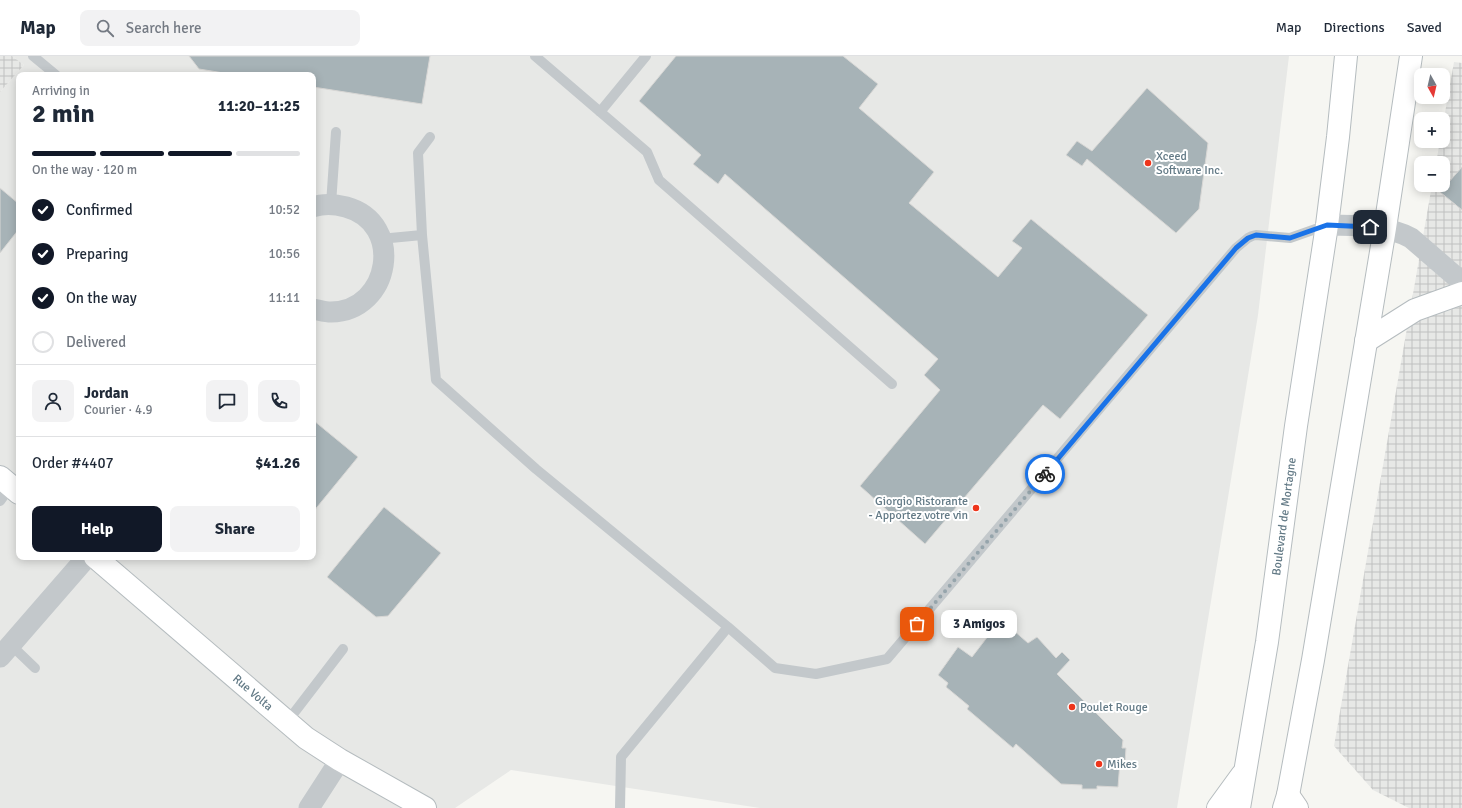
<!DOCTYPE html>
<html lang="en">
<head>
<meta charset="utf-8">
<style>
	body { margin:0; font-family:Signika,sans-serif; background:#f2f2f3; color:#1f2937; height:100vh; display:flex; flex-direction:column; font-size:15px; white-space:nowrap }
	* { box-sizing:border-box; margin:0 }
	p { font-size:13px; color:#747a83 }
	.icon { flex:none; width:22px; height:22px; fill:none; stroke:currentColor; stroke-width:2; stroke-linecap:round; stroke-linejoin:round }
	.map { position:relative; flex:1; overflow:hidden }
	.details { position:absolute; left:16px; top:16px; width:300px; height:488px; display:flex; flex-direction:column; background:#fff; border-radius:8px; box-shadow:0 2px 10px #0003 }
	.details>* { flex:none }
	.needle { width:26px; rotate:172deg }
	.fabs { position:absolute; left:1414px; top:12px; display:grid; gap:8px }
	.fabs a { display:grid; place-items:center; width:36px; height:36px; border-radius:8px; background:#fff; box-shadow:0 2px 10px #0003; font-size:20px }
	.pin { position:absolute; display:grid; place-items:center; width:34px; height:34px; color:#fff; margin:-17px; border-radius:8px; box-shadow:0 2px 6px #0006 }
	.courier { position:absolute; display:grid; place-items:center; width:40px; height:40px; margin:-20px; border:3px solid #1a73e8; border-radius:50%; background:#fff; color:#222; box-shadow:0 1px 5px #0007 }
	.bubble { position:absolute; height:28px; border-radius:8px; background:#fff; box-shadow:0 2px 10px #0003; font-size:13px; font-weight:700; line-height:28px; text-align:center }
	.summary em { font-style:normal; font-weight:700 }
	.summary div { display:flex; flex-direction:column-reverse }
	.summary { display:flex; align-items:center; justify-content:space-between; height:68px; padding:0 16px }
	h1 { font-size:26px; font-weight:700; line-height:30px }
	.bar { display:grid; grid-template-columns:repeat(4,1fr); gap:6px 4px; align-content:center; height:48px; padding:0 16px }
	.bar i { height:5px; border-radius:3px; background:#e0e1e3 }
	.bar .on { background:#111827 }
	.bar p { grid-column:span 4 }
	.line { display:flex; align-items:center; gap:10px; padding:0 16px; border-top:1px solid #e0e1e3 }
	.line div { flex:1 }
	.round { display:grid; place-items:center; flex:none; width:42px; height:42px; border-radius:8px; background:#f2f2f3 }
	ol { padding:0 16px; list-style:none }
	li { display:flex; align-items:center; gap:12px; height:44px }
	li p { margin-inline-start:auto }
	li .icon { padding:4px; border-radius:50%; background:#111827; color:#fff; stroke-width:4 }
	li:last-child { color:#747a83 }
	li i { width:22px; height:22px; border:2px solid #e0e1e3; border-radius:50% }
	.action { display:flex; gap:8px; margin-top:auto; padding:8px 16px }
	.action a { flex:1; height:46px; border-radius:8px; background:#111827; color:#fff; font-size:16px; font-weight:700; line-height:46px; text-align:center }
	.action a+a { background:#f2f2f3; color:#1f2937 }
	header { display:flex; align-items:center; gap:24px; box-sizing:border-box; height:56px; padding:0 20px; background:#fff; border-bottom:1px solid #e0e1e3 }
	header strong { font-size:19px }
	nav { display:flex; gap:22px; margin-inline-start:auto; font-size:14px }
	.search { width:280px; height:36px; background:#f2f2f3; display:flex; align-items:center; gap:10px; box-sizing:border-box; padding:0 14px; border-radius:8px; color:#747a83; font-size:15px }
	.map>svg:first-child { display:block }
	.built { fill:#e7e8e6; fill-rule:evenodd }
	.industrial { fill:url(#industrial-grid) }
	.building { fill:#a7b3b7; stroke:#d8d7d5 }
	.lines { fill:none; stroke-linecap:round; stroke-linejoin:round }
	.secondary-casing { stroke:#b5bcbf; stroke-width:24 }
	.highway-casing { stroke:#b5babc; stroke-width:24 }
	.lane { stroke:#c3c8cb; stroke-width:10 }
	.street { stroke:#c3c8cb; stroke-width:21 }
	.secondary { stroke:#fff; stroke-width:22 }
	.highway { stroke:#fff; stroke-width:22 }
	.done { stroke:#96a5ac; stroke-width:4; stroke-dasharray:0 7.2 }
	.route { stroke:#1a73e8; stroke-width:5 }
	.poi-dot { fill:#ee351b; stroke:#fff; stroke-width:1.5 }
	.labels { text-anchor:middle; stroke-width:4; stroke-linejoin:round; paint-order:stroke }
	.poi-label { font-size:12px; fill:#637a86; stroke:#fff; text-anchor:start }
	.street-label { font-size:12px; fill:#637a86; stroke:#fff }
</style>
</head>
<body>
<header>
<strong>Map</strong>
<div class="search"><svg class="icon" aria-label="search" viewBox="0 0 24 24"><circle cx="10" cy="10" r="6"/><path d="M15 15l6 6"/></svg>Search here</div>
<nav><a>Map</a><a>Directions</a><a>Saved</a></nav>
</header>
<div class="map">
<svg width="1462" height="752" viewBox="0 0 1462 752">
	<defs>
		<pattern id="industrial-grid" width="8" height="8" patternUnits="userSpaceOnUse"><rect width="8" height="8" fill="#e7e8e6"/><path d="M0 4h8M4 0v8" fill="none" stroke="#bfc1c0"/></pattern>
	</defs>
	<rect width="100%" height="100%" fill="#f6f6f2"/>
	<path class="built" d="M12,0h1277l-31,259 -81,493h-417l-249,-38 -56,38h-455v-716l24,-27zM19,19h294v482h-294z"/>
	<path class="industrial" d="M0,0h12l12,9 -24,27z
		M1454,6l8,1v745h-53l-36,-18 -39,-44 98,-561h11v-22h-7l4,-22h3v-17z"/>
	<path class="building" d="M189,0h241l-8,48 -109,-17v-12h-77l-37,-6z
		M676,0h167l35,28 -19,24 75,64 -25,31 89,74 24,-29 -10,-7 19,-22 117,96 -88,104 -17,-14 -118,139 -65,-58 80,-96 -16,-15 14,-16 -213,-185 -7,10 -25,-20 8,-9 -62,-54z
		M1147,32l61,55 -9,66 -23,24 -89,-74 -5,7 -16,-11 11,-14 15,10z
		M1462,111v43l-22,-18z
		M0,132l19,16v25l-19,24z
		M313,364l45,37 -45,55z
		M384,451l57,46 -53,63 -12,1 -49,-40z
		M995,571l18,3 15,13 9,-6 19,21 6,-6 8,8 -13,14 66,66 -1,8h4l-1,15 -5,-1 -2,25 -21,-1v3h-15v-4l-21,-1 -45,-40 -3,4 -46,-39 2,-3 -23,-19 2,-4 -10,-8 20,-28 14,10z"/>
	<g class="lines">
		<defs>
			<g id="secondary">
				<path d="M1366,285l49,-31 47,-17"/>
				<path d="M0,421l19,16"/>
				<path id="s1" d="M95,501l211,181 34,22 85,48"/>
				<path d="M1218,752l24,-33"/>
				<path id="s2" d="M1239,752l28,-166 29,-216 31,-201 11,-88 8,-81"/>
				<path d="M1284,752l4,-13 25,-135 72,-432 26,-172"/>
			</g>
			<path id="highway" d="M1288,739l9,13"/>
		</defs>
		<use href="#secondary" class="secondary-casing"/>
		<use href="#highway" class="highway-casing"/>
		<path class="lane" d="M33,0l23,19
			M535,0l112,96 12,28 233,204
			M600,56l46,-56
			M331,148l5,-72
			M422,179l-4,-82 12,-16
			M380,183l42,-4 14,145 100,89 192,158 47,41 41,6 71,-15 349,-411 12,-10 4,-2 4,-1 34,3 37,-13
			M0,445l11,-15
			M11,589l24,23
			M287,666l56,-73
			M620,752l1,-51 107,-130"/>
		<path class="street" d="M313,151c11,-4 22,-3 33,0 59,16 45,104 -15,105 -6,0 -12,-2 -18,-3
			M1327,169c28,1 58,-1 84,13l51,44
			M0,601l87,-100
			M309,752l31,-48"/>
		<use href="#secondary" class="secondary"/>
		<use href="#highway" class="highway"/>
	</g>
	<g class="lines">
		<path class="done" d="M917,568l128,-150"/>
		<path class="route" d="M1045,418l191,-226 12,-10 8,-3 34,3 37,-13 43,2"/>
	</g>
	<g class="poi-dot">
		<circle cx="1148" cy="107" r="4"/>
		<circle cx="976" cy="452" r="4"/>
		<circle cx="1072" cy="651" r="4"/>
		<circle cx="1099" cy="708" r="4"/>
	</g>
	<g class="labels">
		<g class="poi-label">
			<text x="1156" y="104">Xceed<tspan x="1156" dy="14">Software Inc.</tspan></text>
			<text x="968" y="449" text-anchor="end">Giorgio Ristorante<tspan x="968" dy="14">- Apportez votre vin</tspan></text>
			<text x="1080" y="655">Poulet Rouge</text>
			<text x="1107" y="712">Mikes</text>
		</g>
		<g class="street-label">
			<text dy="4" stroke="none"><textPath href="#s2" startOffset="295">Boulevard de Mortagne</textPath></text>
			<text dy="4" stroke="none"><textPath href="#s1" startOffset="208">Rue Volta</textPath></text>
		</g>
	</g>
</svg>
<div class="fabs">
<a><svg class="needle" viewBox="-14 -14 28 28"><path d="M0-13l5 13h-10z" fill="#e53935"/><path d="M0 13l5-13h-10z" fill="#747a83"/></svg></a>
<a>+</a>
<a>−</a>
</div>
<div class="pin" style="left:917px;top:568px;background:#ea580c"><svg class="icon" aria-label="bag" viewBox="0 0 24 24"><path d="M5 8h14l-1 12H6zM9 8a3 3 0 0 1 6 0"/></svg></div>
<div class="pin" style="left:1370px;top:171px;background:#1f2937"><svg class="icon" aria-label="home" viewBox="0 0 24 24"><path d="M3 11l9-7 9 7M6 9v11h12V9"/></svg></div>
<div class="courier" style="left:1045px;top:418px"><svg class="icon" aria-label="bike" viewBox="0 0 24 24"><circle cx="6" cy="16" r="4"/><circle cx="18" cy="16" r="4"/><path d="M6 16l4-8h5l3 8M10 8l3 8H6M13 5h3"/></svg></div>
<div class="bubble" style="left:941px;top:554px;width:76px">3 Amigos</div>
<section class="details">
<div class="summary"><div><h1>2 min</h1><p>Arriving in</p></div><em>11:20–11:25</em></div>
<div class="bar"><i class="on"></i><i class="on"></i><i class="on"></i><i></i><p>On the way · 120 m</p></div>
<ol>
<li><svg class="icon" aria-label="check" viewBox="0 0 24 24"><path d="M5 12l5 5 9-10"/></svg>Confirmed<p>10:52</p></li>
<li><svg class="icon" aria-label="check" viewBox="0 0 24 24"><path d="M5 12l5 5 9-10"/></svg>Preparing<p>10:56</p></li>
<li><svg class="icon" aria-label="check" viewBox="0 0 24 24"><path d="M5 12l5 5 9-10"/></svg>On the way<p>11:11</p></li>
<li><i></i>Delivered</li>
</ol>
<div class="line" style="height:72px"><a class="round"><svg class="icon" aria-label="person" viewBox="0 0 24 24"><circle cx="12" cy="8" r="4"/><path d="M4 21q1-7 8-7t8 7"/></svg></a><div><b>Jordan</b><p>Courier · 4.9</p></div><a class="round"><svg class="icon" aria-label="chat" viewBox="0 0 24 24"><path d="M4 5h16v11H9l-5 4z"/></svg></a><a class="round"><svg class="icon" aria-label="phone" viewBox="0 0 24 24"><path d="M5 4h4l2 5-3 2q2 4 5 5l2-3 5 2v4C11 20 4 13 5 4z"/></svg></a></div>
<div class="line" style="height:52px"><div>Order #4407</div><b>$41.26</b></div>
<div class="action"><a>Help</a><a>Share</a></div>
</section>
</div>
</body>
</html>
